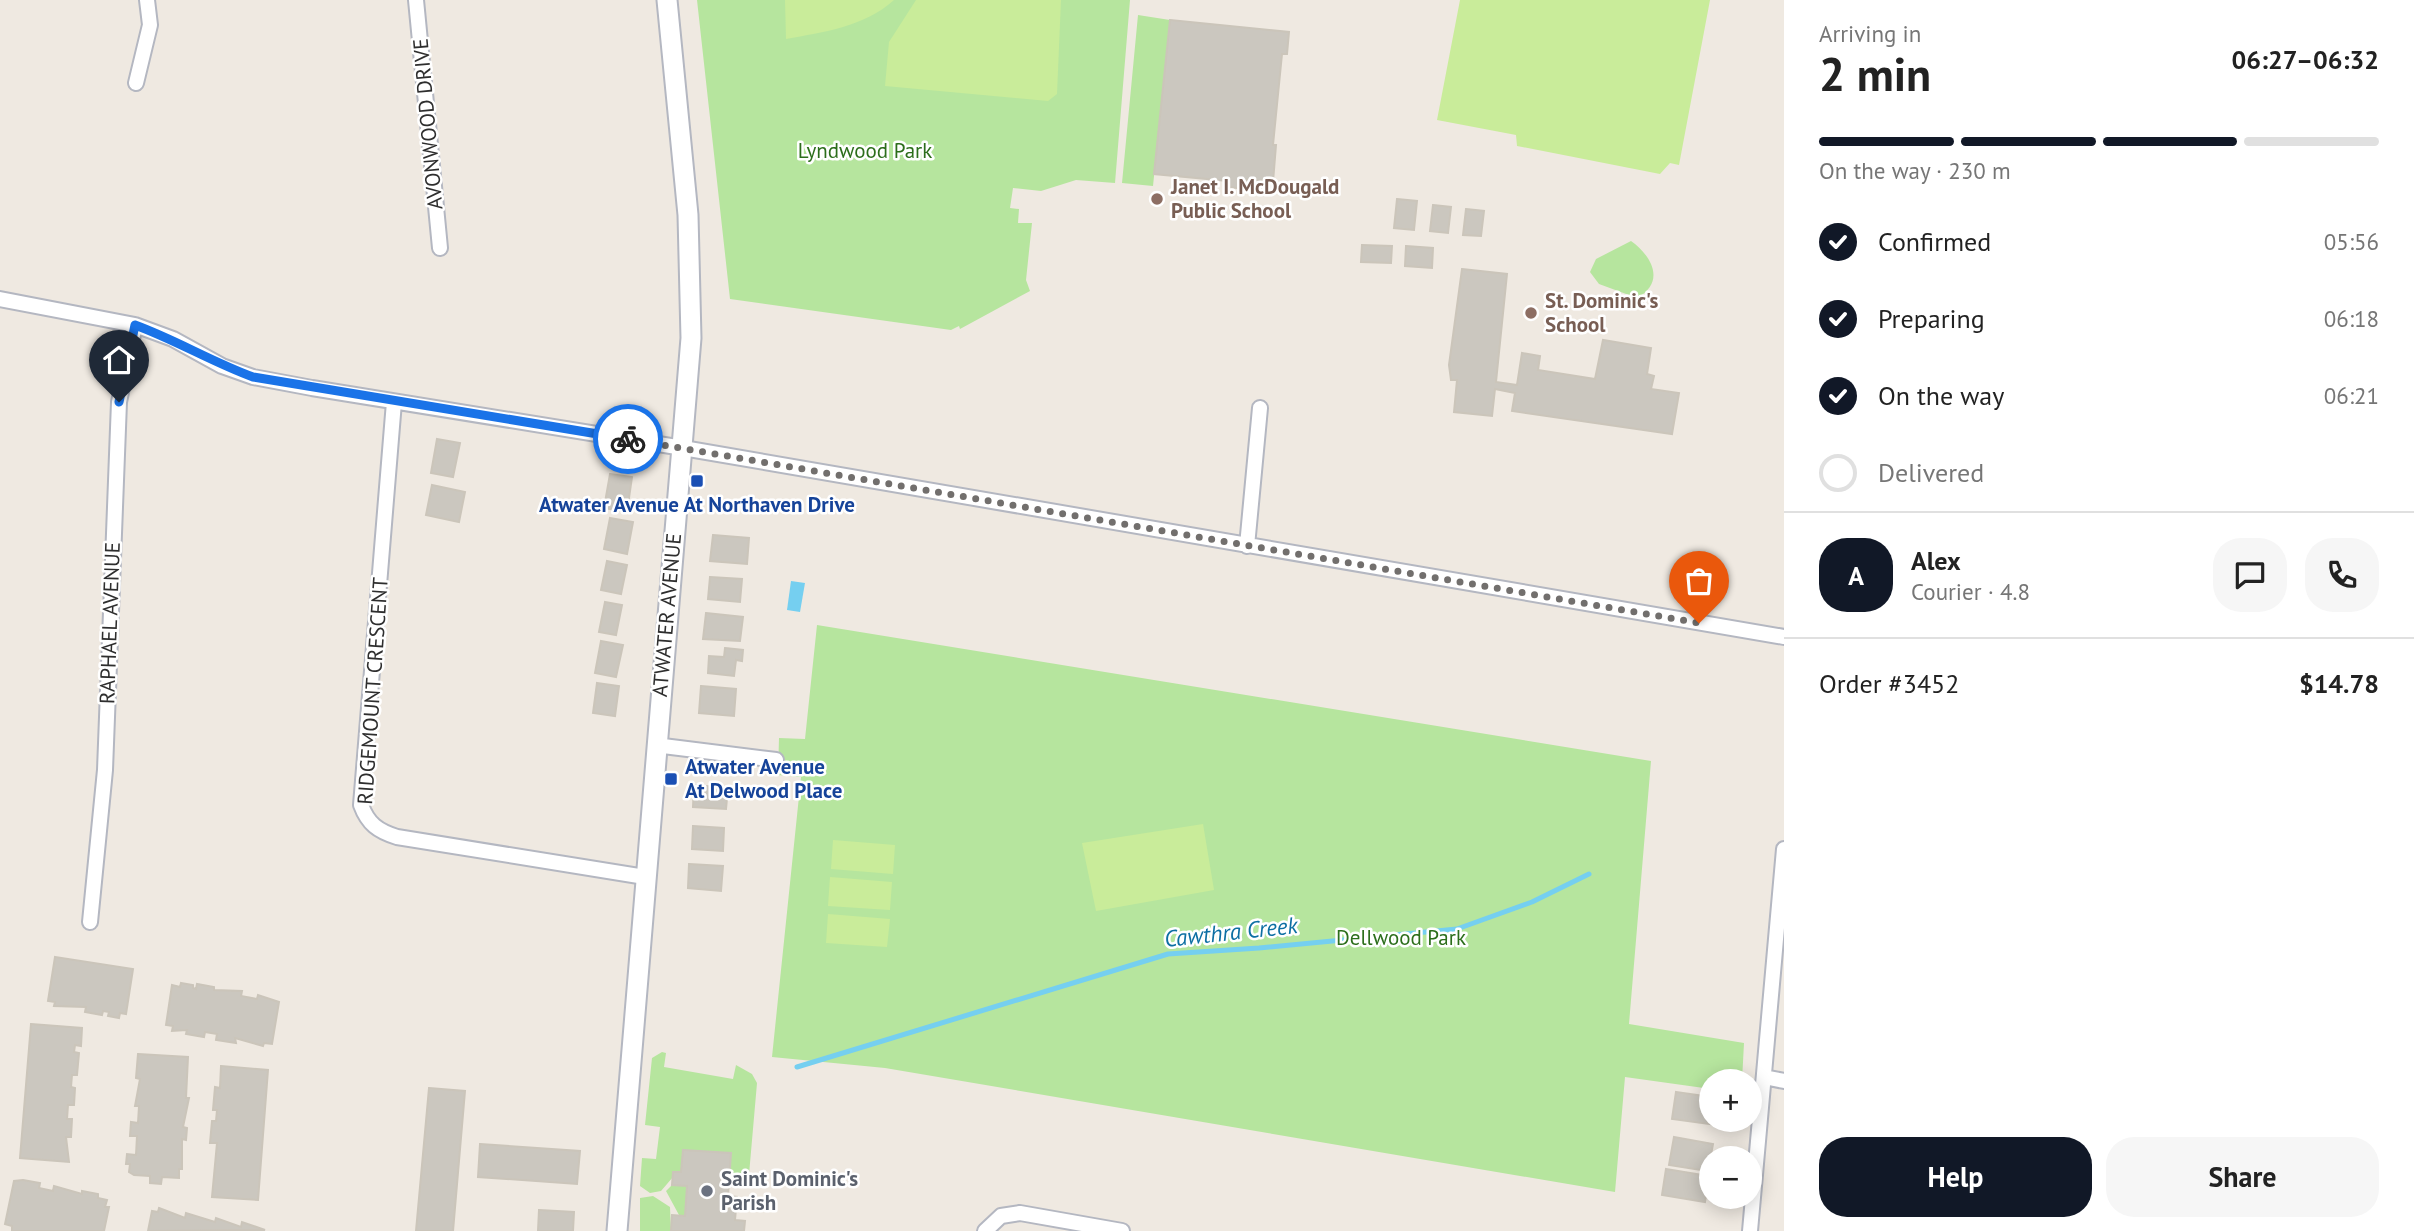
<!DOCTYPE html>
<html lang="en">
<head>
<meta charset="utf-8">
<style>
	body { margin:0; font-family:"PT Sans",sans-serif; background:#f6f6f6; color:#222; height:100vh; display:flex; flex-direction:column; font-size:26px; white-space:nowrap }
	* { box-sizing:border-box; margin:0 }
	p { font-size:23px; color:#767676 }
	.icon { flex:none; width:38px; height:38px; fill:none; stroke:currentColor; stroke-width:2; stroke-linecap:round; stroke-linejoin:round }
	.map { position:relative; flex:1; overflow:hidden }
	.sheet { display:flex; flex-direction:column; background:#fff; width:630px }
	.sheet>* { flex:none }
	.tools { position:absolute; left:1699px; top:1069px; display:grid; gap:14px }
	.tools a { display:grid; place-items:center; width:63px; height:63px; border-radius:50%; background:#fff; box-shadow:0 4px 18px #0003; font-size:35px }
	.pin { position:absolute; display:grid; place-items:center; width:60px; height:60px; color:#fff; margin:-72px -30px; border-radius:50% 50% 50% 0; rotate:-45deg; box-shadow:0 0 7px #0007 }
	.pin .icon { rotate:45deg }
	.courier { position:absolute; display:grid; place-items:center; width:70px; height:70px; margin:-35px; border:5px solid #1a73e8; border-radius:50%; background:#fff; color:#222; box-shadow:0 2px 9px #0007 }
	.head em { font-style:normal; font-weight:800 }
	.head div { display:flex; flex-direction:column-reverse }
	.head { display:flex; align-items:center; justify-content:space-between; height:119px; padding:0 35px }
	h1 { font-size:46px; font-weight:800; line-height:52px }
	.bar { display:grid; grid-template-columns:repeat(4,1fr); gap:10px 7px; align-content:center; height:84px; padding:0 35px }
	.bar i { height:9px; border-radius:5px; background:#e0e0e0 }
	.bar .on { background:#111827 }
	.bar p { grid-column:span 4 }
	.line { display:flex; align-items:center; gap:18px; padding:0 35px; border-top:2px solid #e0e0e0 }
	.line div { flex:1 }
	.round { display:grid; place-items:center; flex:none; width:74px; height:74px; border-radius:28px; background:#f6f6f6 }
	ol { padding:0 35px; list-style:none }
	li { display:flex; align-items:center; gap:21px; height:77px }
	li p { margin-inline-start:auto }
	li .icon { padding:7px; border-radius:50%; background:#111827; color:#fff; stroke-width:4 }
	li:last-child { color:#767676 }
	li i { width:38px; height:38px; border:4px solid #e0e0e0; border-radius:50% }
	.button { display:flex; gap:14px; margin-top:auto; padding:14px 35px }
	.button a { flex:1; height:80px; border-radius:28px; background:#111827; color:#fff; font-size:28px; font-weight:800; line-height:80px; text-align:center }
	.button a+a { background:#f6f6f6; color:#222 }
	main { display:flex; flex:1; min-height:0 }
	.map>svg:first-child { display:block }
	.green { fill:#b6e59e }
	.pitch { fill:#c9ec9a }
	.water { fill:#75cff0 }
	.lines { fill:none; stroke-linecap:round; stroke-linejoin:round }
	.stream { stroke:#75cff0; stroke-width:5 }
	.building { fill:#cbc7bf; stroke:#cbc5ba; stroke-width:2 }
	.street-casing { stroke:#b4b7c1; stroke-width:18 }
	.secondary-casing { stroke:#b4b7c1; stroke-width:23 }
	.street { stroke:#fff; stroke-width:14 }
	.secondary { stroke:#fff; stroke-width:19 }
	.done { stroke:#726f6d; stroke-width:7; stroke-dasharray:0 12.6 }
	.route { stroke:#1a73e8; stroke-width:9 }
	.education-dot { fill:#8d6e63; stroke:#fff; stroke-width:2.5 }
	.transit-dot { fill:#1a4fb4; stroke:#fff; stroke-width:2.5 }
	.worship-dot { fill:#6b7280; stroke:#fff; stroke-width:2.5 }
	.labels { text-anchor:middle; stroke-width:5; stroke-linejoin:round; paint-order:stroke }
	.street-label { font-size:21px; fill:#2e2e2e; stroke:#fff }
	.park-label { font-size:21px; fill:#2c6e1b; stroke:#fff }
	.education-label { font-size:21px; font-weight:bold; fill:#785e54; stroke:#fff; text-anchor:start }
	.transit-label { font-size:21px; font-weight:bold; fill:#164399; stroke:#fff }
	.worship-label { font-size:21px; font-weight:bold; fill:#5b616d; stroke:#fff; text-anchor:start }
	.water-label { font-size:23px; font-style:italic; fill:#0d6fa3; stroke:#fff }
</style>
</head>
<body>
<main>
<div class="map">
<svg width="1784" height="1231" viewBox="0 0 1784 1231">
	<rect width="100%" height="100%" fill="#efe9e1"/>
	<path class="green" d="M697,0h433l-15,183 -39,-3 -35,11 -28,-3 -3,20 9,1 -1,14h14l-6,57 4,11 -70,38 -1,-3 -8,4 -221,-31z
		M1138,15l32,5 -17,166 -31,-3z
		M1631,241c21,15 35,41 6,57l-38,-14 -9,-12 6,-13z
		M817,625l834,136 -22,263 115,19 -2,38 -30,1 -1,7 -86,-12 -10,115 -730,-124 -113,-11 29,-280 -23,-2 1,-37 26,1z
		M662,1052l4,1 -2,14 69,12 3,-14 16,9 5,9 -9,103 -20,-1 2,-32 -47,-3 -2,22h-8v5l-12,14 -11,2 -10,-7 2,-28 14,1 4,-32 -15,-2 7,-67z
		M672,1185l15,1 -2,30 -6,-1 -13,-24z
		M653,1196l17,11 1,24h-31v-33z"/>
	<path class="pitch" d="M785,0h109c-30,27 -70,32 -108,39z
		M916,0h145l-4,94 -9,7 -163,-15 4,-44z
		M1460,0h250l-31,165 -9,-2 -10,11 -143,-28 -1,-11 -79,-15z
		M1203,824l11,66 -118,21 -14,-68z
		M833,840l62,5 -2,29 -62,-5z
		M830,877l62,5 -2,28 -62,-4z
		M828,914l62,5 -3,28 -61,-4z"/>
	<path class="water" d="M791,581l14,2 -5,29 -13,-2z"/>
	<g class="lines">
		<path class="stream" d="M797,1067l371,-113 91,-6 198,-19 75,-27 57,-28"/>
	</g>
	<path class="building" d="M1170,20l119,12 -2,22h-5l-9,91h3l-3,37 -26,-3 -1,10 -18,-2v-6l-74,-7z
		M1397,199l20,2 -3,29 -20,-2z
		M1433,205l18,2 -3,26 -18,-2z
		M1466,209l18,2 -3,25 -18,-1z
		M1362,245l30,1 -1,17 -30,-1z
		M1406,246l27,2 -1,20 -27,-2z
		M1462,269l45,5 -11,108 21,3 5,-32 18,3 -2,14 57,9 8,-39 48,8 -4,26 7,2 -3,13 28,4 -7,41 -160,-23 3,-18 -20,-4 -3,27 -38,-4 3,-32h-6l-2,-15z
		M437,439l23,4 -7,34 -22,-4z
		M610,474l22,3 -5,35 -23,-4z
		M432,485l33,7 -6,30 -33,-7z
		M610,518l23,4 -6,32 -23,-5z
		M713,535l36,3 -2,26 -37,-3z
		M607,561l20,4 -6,29 -20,-4z
		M710,577l32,2 -2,23 -32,-3z
		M605,602l17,3 -6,30 -17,-3z
		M706,613l37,4 -3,24 -37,-2z
		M601,641l22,4 -7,32 -21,-4z
		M725,648l18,2 -1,11 -6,-1 -2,16 -26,-3 1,-17 15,1z
		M597,683l22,3 -4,30 -22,-3z
		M701,686l35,3 -2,27 -35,-3z
		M694,785l34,3 -2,21 -33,-2z
		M693,826l31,2 -1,23 -31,-2z
		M689,864l34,2 -2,25 -33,-3z
		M55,957l78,12 -7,45 -6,-1 -1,5 -11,-2 1,-4 -6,-1 -1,4 -17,-3 1,-5 -32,-1 1,-4 -7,-1z
		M181,983l12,2v3l3,1 1,-5 17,3v3l28,1 -1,5 16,3 1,-4 21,7 -7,42 -8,-1 -1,3 -28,-8 1,5 -20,-3 1,-6 -12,-2 -1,5 -18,-3 1,-4 -15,1 1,-5 -7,-1 6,-40 8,2z
		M31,1024l51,4 -1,18 -6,-1 -1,7 5,1 -2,22h-5l-1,12 4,1 -1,17h-6l-1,14h5l-1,18h-5l3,25 -49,-4z
		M138,1054l50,3 -2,41h3l-6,29 4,1 -1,12 -4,-1v30h-3v9l-17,-1 -1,7 -11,-1v-7l-16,-1 -5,-3 1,-8h-4l1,-10 9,1 1,-19h-7l1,-14 7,1 1,-17h-4l5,-27 -4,-1z
		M221,1066l47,4 -10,130 -46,-3 5,-54h-7l2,-22h4l1,-11h-4l2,-23 5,1z
		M429,1088l36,3 -12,140h-37z
		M1676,1092l36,5v23h5l-1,5 -44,-6z
		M1674,1137l39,7 -5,27 -39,-6z
		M480,1144l100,7 -3,33 -99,-7z
		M683,1150l48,3 -3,43 9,1 -2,23 10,1 -1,10h-73l1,-16 13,1 2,-30 -15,-1 1,-13h8z
		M1666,1169l43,7 -4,26 -43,-7z
		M23,1180l17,3 -1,5 14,3 1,-5 28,8v-3l16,3v4l9,2 -2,7h4l-5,24h-92v-5l-7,-2 9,-43z
		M159,1208l26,10 1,-5 29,9 1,-4 25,9 1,-5 23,8 -117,1 4,-20 6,1z
		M539,1210l35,2 -1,19h-35z"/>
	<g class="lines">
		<defs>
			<path id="street" d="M416,0l24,248
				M136,83l14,-58 -3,-25
				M0,299l135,26 38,14 49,27 31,11 59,11 371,60 1101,189
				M394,402l-33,403c7,19 17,26 36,32l248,40
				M1247,546l13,-138
				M655,745l121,15
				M90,922l15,-152 14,-368 16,-77
				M1764,1077l20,4
				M985,1231l16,-15 19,-3 102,18
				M1750,1231l34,-382"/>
			<path id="secondary" d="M617,1231l74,-893 -3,-123 -21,-215"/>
		</defs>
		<use href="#street" class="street-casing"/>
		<use href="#secondary" class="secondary-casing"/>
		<use href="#street" class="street"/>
		<use href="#secondary" class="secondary"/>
	</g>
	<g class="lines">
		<path class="done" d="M628,439l1071,184"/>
		<path class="route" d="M119,402l16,-77c41,15 77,37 118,52l375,62"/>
	</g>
	<g class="education-dot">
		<circle cx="1157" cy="199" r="7"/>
		<circle cx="1531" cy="313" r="7"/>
	</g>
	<g class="transit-dot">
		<rect x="690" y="474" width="14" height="14" rx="3.5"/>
		<rect x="664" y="772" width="14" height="14" rx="3.5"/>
	</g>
	<circle class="worship-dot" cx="707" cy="1191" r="7"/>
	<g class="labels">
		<g class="street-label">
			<text transform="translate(428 124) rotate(-95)" y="7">AVONWOOD DRIVE</text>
			<text transform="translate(667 615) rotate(-85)" y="7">ATWATER AVENUE</text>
			<text transform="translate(110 623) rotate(-88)" y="7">RAPHAEL AVENUE</text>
			<text transform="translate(373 691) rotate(-86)" y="7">RIDGEMOUNT CRESCENT</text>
		</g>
		<g class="park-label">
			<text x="865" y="158">Lyndwood Park</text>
			<text x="1401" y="945">Dellwood Park</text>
		</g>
		<g class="education-label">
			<text x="1171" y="194">Janet I. McDougald<tspan x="1171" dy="24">Public School</tspan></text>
			<text x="1545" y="308">St. Dominic's<tspan x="1545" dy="24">School</tspan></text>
		</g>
		<g class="transit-label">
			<text x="697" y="512">Atwater Avenue At Northaven Drive</text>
			<text x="685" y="774" text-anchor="start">Atwater Avenue<tspan x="685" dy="24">At Delwood Place</tspan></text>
		</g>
		<g class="worship-label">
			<text x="721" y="1186">Saint Dominic's<tspan x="721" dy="24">Parish</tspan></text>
		</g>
		<g class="water-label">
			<text transform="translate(1231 932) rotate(-6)" y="8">Cawthra Creek</text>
		</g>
	</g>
</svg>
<div class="tools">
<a>+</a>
<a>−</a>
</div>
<div class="pin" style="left:1699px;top:623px;background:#ea580c"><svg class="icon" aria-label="bag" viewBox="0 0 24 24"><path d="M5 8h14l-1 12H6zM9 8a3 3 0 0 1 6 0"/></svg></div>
<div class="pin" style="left:119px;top:402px;background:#1f2937"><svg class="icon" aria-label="home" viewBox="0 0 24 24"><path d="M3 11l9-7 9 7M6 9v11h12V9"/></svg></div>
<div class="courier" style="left:628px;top:439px"><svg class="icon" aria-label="bike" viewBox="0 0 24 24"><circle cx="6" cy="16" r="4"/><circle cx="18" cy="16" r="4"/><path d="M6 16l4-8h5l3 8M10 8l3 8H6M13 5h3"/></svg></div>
</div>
<section class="sheet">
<div class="head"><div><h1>2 min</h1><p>Arriving in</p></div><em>06:27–06:32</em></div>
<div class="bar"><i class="on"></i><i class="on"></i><i class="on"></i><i></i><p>On the way · 230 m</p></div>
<ol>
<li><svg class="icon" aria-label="check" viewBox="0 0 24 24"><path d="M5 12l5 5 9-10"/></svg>Confirmed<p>05:56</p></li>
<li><svg class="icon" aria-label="check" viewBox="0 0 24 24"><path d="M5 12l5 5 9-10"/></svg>Preparing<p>06:18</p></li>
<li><svg class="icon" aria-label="check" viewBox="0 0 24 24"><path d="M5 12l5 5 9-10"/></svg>On the way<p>06:21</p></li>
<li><i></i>Delivered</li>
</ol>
<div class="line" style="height:126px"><b class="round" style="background:#111827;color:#fff">A</b><div><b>Alex</b><p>Courier · 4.8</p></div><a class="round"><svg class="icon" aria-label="chat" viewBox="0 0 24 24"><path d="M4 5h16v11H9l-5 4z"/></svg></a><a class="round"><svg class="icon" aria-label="phone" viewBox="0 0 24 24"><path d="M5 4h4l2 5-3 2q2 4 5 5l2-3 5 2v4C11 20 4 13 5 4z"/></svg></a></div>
<div class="line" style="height:91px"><div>Order #3452</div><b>$14.78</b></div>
<div class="button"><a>Help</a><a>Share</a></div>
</section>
</main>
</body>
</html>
